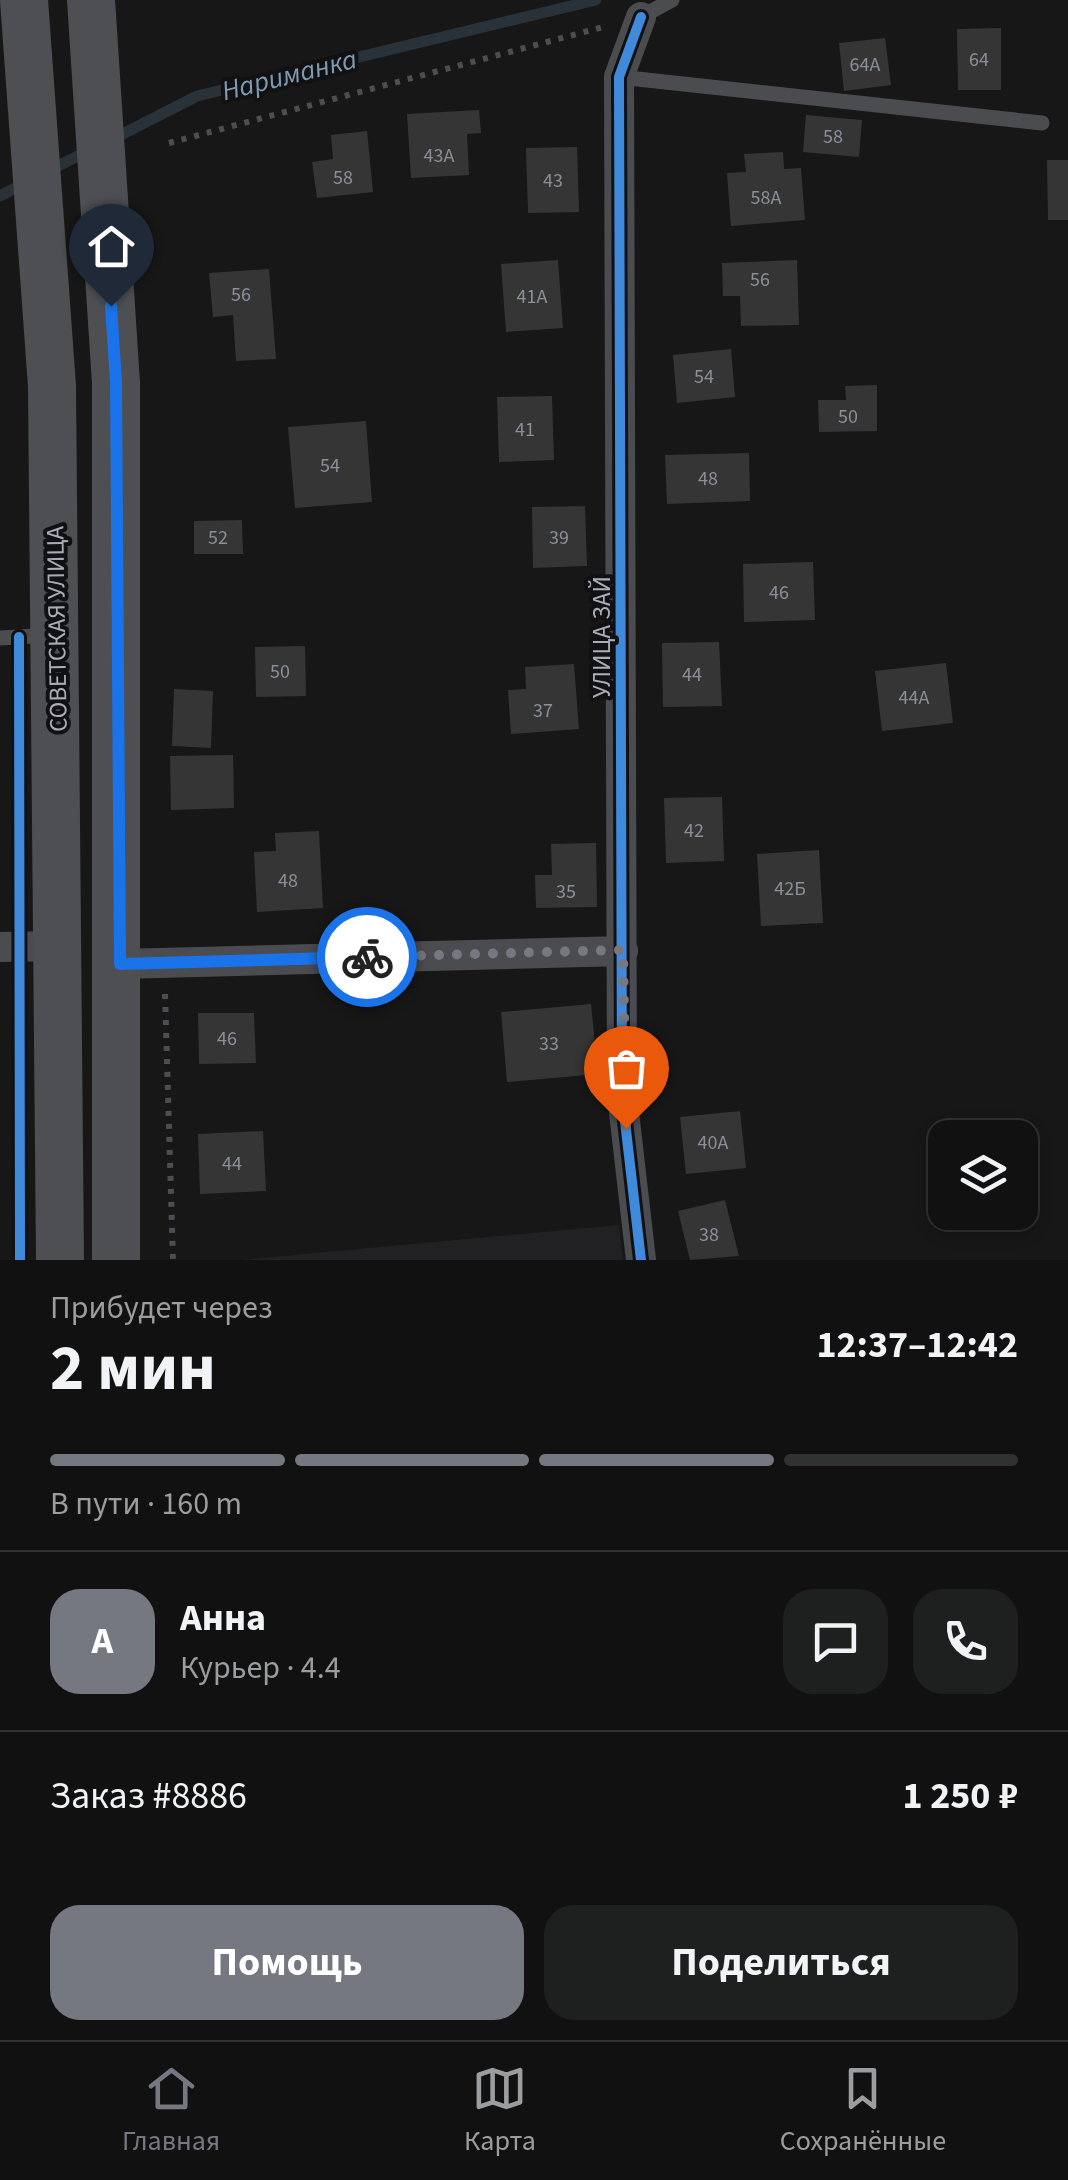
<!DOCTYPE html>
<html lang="ru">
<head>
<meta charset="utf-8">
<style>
	body { margin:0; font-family:"Source Sans 3",sans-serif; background:#1e1f1f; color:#f1f3f6; height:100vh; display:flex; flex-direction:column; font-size:38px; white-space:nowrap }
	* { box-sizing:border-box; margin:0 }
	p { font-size:32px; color:#9c9d9f }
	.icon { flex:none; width:55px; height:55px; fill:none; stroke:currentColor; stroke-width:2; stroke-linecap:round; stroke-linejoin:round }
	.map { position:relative; height:1260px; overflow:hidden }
	.side { display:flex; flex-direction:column; background:#111; flex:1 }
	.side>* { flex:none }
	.fabs { position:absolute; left:928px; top:1120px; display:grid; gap:20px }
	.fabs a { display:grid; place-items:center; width:110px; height:110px; border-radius:20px; background:#111; box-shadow:0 5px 15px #0003,0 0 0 2px #303131; font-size:50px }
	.pin { position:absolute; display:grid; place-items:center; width:85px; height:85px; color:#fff; margin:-102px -42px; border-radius:50% 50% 50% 0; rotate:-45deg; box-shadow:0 0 10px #0007 }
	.pin .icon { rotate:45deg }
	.courier { position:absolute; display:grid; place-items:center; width:100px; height:100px; margin:-50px; border:8px solid #1a73e8; border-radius:50%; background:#fff; color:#222; box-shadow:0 2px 12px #0007 }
	.headline em { font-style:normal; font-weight:700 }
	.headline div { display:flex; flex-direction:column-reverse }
	.headline { display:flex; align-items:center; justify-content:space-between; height:170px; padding:0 50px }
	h1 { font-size:65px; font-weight:700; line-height:75px }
	.bar { display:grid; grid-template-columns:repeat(4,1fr); gap:15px 10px; align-content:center; height:120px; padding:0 50px }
	.bar i { height:12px; border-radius:8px; background:#303131 }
	.bar .active { background:#757880 }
	.bar p { grid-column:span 4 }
	.line { display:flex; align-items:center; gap:25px; padding:0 50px; border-top:2px solid #303131 }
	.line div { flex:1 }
	.round { display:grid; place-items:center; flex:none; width:105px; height:105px; border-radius:30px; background:#1e1f1f }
	.primary-button { display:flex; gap:20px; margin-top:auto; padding:20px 50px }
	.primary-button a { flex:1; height:115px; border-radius:30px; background:#757880; color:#fff; font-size:40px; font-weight:700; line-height:115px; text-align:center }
	.primary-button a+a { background:#1e1f1f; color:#f1f3f6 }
	.menu { display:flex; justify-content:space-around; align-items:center; height:140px; border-top:2px solid #303131; background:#111; font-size:28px; color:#9c9d9f }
	.menu a { display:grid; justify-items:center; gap:5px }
	.menu .active { color:#757880 }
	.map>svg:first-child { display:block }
	.built { fill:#212123 }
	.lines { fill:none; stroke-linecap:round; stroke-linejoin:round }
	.stream { stroke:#2a3239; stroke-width:11 }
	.building { fill:#353536 }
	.path { stroke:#4d4e52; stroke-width:6; stroke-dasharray:5 8; stroke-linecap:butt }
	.lane { stroke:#4b4c50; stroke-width:15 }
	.street { stroke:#4b4c50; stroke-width:30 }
	.primary { stroke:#4d4f52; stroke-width:48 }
	.cycleway-casing { stroke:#111113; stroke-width:16 }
	.cycleway { stroke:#408adc; stroke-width:10 }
	.done { stroke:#757880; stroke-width:10; stroke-dasharray:0 18 }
	.route { stroke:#1a73e8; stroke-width:12 }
	.labels { text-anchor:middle; stroke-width:8; stroke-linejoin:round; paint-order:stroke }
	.number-label { font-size:20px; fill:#8b8f98 }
	.street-label { font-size:25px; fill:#a8adb8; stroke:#111113 }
	.water-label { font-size:28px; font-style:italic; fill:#7f9bb3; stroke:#111113 }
</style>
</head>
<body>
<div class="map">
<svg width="1068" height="1260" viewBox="0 0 1068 1260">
	<rect width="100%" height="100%" fill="#171717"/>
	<path class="built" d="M619,1225l4,35h-382z"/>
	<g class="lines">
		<path class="stream" d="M111,140l86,-44 399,-96
			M48,171l42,-21
			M0,196l27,-14"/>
	</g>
	<path class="building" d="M1001,28v62h-43l-1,-61z
		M885,38l6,47 -47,6 -5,-48z
		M479,110l2,23 -14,1 2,41 -58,3 -4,-64z
		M806,115l56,5 -3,37 -56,-5z
		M367,131l6,61 -56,6 -5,-36 21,-3 -2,-24z
		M577,147l2,65 -51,1 -2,-65z
		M783,152l1,17 17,-1 4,52 -74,6 -4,-53 19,-1 -2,-18z
		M1047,160h21v60h-20z
		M558,260l5,68 -57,4 -5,-68z
		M797,260l2,65 -58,1 -1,-30h-17l-1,-33z
		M269,269l7,90 -40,2 -3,-46 -20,2 -4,-44z
		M731,349l4,48 -58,6 -4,-48z
		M877,385v46l-58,1 -1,-32h28l-1,-14z
		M552,396l2,64 -55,2 -2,-65z
		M366,421l6,81 -77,6 -7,-81z
		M749,453l1,48 -83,3 -2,-49z
		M585,506l2,60 -54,2 -1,-61z
		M242,520l1,34h-49v-33z
		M813,562l2,58 -71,2 -1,-58z
		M719,642l3,64 -59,1 -1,-64z
		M305,646l1,50 -50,1 -1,-50z
		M946,663l7,60 -71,8 -7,-60z
		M574,664l5,65 -68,5 -3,-44 18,-1 -1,-22z
		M174,689l39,2 -2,57 -39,-2z
		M233,755l1,53 -63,2 -1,-54z
		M722,797l2,64 -58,2 -2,-65z
		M319,831l4,77 -66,4 -3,-60 22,-1 -1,-18z
		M596,843l1,64 -61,1 -1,-33h17l-1,-31z
		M819,850l4,73 -62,3 -4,-72z
		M591,1004l7,70 -91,8 -6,-70z
		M198,1013h56l2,50 -57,1z
		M740,1111l6,57 -60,6 -6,-57z
		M263,1131l3,60 -66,3 -2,-60z
		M725,1200l14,56 -49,4 -12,-49z"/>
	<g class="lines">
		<path class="path" d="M169,143l434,-116
			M165,994l8,266"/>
		<path class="lane" d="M641,17l31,-17
			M619,77l423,46
			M0,638l51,-3"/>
		<path class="street" d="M641,17l-22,60 3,1018 19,165
			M0,947l59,-1
			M120,964l503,-13"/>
		<path class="primary" d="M24,0l28,386 8,874
			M91,0l25,383v877"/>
		<defs>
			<path id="cycleway" d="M641,17l-22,60 3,1018 19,165
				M19,637l1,623"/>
		</defs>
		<use href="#cycleway" class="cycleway-casing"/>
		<use href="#cycleway" class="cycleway"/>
	</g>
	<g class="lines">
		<path class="done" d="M367,957l256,-7 3,178"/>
		<path class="route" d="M111,306l5,76 4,582 247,-7"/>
	</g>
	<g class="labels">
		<g class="number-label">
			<text x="979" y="66">64</text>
			<text x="865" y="71">64А</text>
			<text x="833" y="143">58</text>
			<text x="439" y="162">43А</text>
			<text x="343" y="184">58</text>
			<text x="553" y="187">43</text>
			<text x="766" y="204">58А</text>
			<text x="760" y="286">56</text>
			<text x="241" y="301">56</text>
			<text x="532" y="303">41А</text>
			<text x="704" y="383">54</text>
			<text x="848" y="423">50</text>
			<text x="525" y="436">41</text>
			<text x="330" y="472">54</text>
			<text x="708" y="485">48</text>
			<text x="218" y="544">52</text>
			<text x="559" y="544">39</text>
			<text x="779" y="599">46</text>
			<text x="280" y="678">50</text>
			<text x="692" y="681">44</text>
			<text x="914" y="704">44А</text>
			<text x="543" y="717">37</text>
			<text x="694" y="837">42</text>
			<text x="288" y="887">48</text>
			<text x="790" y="895">42Б</text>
			<text x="566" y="898">35</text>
			<text x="227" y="1045">46</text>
			<text x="549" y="1050">33</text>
			<text x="713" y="1149">40А</text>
			<text x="232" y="1170">44</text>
			<text x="709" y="1241">38</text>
		</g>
		<g class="street-label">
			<text transform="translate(56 629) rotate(-91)" y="9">СОВЕТСКАЯ УЛИЦА</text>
			<text transform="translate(601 637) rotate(-90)" y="9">УЛИЦА ЗАЙ</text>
		</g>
		<g class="water-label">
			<text transform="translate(289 74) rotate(-14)" y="10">Нариманка</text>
		</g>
	</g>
</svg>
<div class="fabs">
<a><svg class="icon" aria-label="layers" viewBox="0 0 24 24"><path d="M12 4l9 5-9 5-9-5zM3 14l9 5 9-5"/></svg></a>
</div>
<div class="pin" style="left:626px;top:1128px;background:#ea580c"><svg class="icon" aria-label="bag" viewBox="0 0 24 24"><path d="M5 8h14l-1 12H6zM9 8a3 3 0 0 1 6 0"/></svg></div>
<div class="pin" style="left:111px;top:306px;background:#1f2937"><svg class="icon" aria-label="home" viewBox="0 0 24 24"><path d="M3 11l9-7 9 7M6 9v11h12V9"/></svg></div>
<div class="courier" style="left:367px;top:957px"><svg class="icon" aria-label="bike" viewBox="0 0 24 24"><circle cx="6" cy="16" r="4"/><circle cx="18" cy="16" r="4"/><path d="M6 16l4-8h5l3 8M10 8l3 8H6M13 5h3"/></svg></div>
</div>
<section class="side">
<div class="headline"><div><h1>2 мин</h1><p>Прибудет через</p></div><em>12:37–12:42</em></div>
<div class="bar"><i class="active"></i><i class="active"></i><i class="active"></i><i></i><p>В пути · 160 m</p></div>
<div class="line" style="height:180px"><b class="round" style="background:#757880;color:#fff">А</b><div><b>Анна</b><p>Курьер · 4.4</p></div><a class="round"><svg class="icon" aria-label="chat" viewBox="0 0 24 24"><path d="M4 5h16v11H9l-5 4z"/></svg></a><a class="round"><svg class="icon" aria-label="phone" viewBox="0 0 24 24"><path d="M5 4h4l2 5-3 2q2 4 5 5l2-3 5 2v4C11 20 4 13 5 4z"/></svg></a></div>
<div class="line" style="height:130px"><div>Заказ #8886</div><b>1 250 ₽</b></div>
<div class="primary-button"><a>Помощь</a><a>Поделиться</a></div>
</section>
<nav class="menu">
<a class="active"><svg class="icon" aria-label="home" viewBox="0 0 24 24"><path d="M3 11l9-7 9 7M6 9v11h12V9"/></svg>Главная</a>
<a><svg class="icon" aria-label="map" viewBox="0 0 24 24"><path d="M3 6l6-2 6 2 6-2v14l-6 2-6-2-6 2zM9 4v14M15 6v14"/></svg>Карта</a>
<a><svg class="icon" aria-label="saved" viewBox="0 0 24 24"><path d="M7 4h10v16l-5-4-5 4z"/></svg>Сохранённые</a>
</nav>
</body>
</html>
